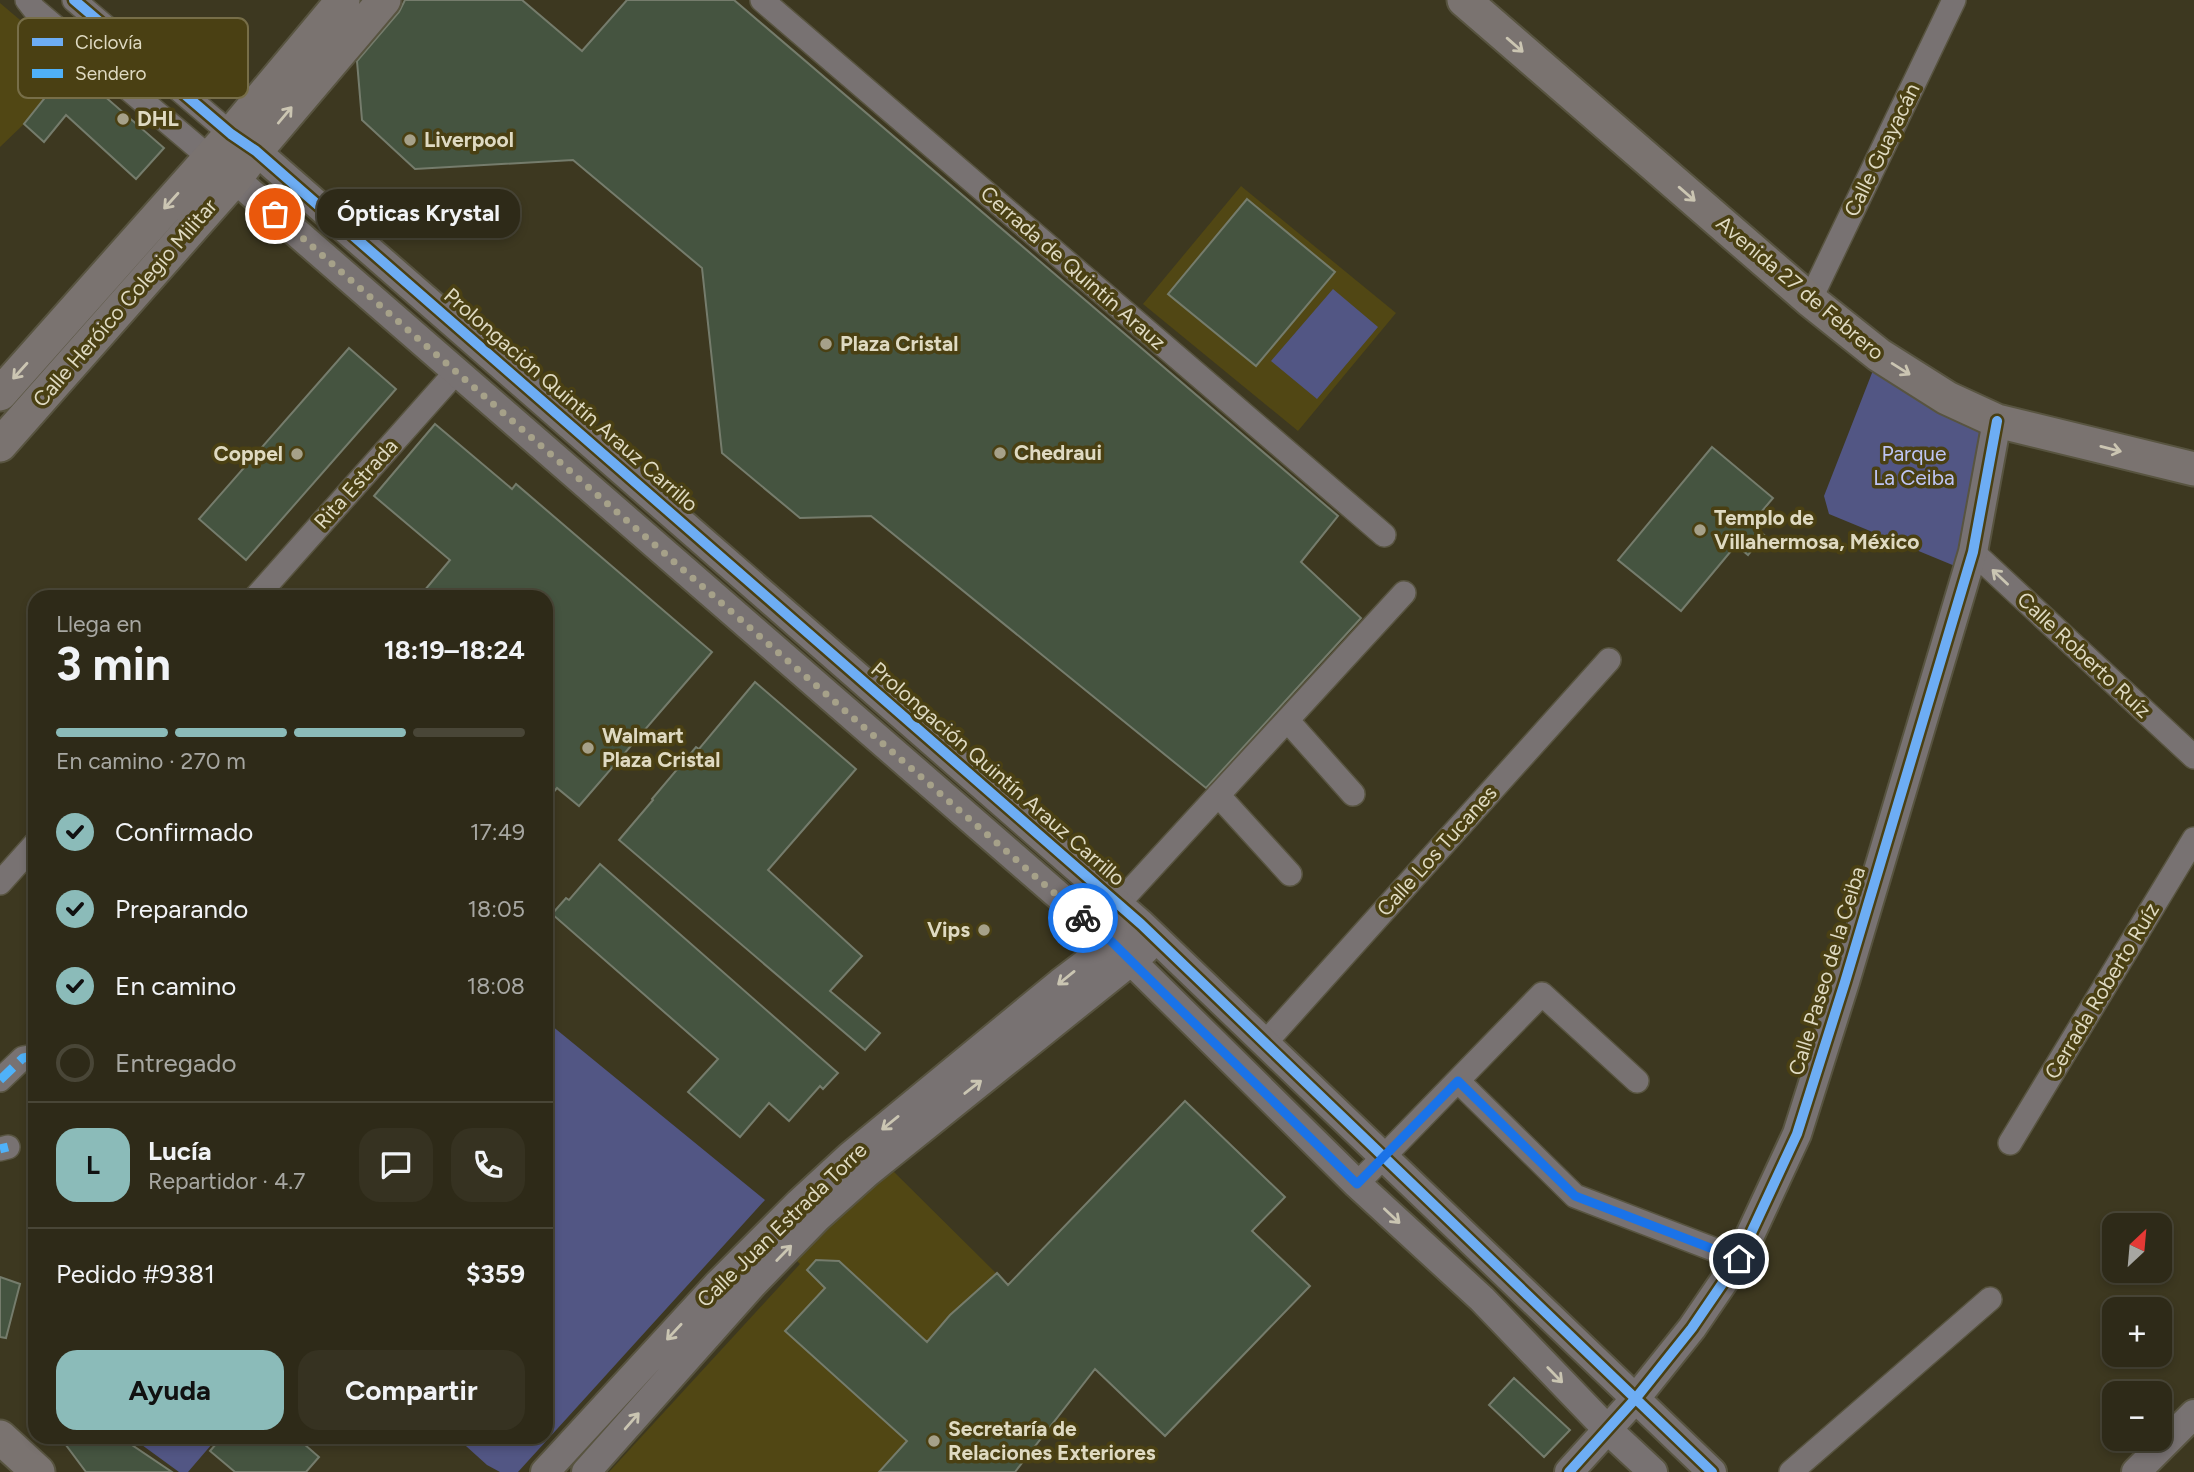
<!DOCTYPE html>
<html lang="es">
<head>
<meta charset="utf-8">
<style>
	body { margin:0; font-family:Figtree,sans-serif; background:#363221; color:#f1f3f6; height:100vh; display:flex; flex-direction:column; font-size:26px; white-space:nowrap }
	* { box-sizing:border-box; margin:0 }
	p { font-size:23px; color:#a7a7a2 }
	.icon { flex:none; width:38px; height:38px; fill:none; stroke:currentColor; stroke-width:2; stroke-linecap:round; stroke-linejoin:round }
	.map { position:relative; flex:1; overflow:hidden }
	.panel { position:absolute; left:28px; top:590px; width:525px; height:854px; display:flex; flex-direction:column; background:#2e2a18; border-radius:21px; box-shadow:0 4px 10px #0003,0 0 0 2px #494637 }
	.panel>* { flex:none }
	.needle { width:46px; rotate:26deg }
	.fabs { position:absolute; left:2102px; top:1213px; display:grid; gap:14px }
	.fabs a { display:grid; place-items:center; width:70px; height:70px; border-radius:14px; background:#2e2a18; box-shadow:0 4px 10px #0003,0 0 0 2px #494637; font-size:35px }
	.pin { position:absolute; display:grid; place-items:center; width:60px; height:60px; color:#fff; margin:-30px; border:4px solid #fff; border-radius:50%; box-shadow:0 2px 7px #0007 }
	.courier { position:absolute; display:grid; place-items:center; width:70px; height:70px; margin:-35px; border:5px solid #1a73e8; border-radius:50%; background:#fff; color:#222; box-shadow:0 2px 9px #0007 }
	.bubble { position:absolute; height:49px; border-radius:21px; background:#2e2a18; box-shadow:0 4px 10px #0003,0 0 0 2px #494637; font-size:23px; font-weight:700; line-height:49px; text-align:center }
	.summary em { font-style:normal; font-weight:700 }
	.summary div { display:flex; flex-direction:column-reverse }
	.summary { display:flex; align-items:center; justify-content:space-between; height:119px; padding:0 28px }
	h1 { font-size:46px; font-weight:700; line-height:52px }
	.bar { display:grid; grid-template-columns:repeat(4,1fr); gap:10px 7px; align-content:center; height:84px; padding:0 28px }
	.bar i { height:9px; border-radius:5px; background:#494637 }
	.bar .on { background:#8bbbb9 }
	.bar p { grid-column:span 4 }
	.line { display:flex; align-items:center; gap:18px; padding:0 28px; border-top:2px solid #494637 }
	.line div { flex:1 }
	.round { display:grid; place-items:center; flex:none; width:74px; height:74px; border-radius:21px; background:#363221 }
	ol { padding:0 28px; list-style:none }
	li { display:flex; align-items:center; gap:21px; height:77px }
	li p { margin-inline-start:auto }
	li .icon { padding:7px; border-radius:50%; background:#8bbbb9; color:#111; stroke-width:4 }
	li:last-child { color:#a7a7a2 }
	li i { width:38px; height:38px; border:4px solid #494637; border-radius:50% }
	.button { display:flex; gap:14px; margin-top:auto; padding:14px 28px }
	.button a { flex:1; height:80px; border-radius:21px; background:#8bbbb9; color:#111; font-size:28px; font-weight:700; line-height:80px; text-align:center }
	.button a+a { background:#363221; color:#f1f3f6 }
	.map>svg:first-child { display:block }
	.built { fill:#514714 }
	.green { fill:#525684 }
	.building { fill:#455440; stroke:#757c6c; stroke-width:2 }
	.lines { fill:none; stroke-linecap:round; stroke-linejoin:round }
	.minor-casing { stroke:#585440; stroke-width:26 }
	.tertiary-casing { stroke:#585440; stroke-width:32 }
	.secondary-casing { stroke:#585440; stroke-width:37 }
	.minor { stroke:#787272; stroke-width:23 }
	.tertiary { stroke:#787272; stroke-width:28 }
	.secondary { stroke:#7a7370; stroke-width:33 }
	.quiet { stroke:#4fb1f8; stroke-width:9; stroke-dasharray:18 9; stroke-linecap:butt }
	.cycleway-casing { stroke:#4a4013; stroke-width:15 }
	.cycleway { stroke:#6dadf4; stroke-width:10 }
	.oneway { stroke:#cbc5b2 }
	.oneway2 { stroke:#cac5b2 }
	.done { stroke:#a6a189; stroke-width:7; stroke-dasharray:0 12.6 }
	.route { stroke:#1a73e8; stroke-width:9 }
	.poi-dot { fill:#a6a189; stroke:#4a4013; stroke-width:2.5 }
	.labels { text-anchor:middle; stroke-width:7; stroke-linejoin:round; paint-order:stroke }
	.poi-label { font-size:21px; font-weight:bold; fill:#dfdac2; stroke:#4a4013; text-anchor:start }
	.street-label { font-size:21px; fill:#dfdac2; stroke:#4a4013 }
	.park-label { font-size:21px; fill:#bec5f5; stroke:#4a4013 }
	.key { fill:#4a4013; stroke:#776e48; stroke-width:2 }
	.key-label { font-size:19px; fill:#dfdac2 }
</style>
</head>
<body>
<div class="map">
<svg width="2194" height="1472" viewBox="0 0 2194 1472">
	<rect width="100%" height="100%" fill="#3d3820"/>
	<path class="built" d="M0,3l72,61 -48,60 -24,23z
		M1241,186l155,127 -98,118 -155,-127z
		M887,1165l121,120 7,187h-406l191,-208 -8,-8z"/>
	<path class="green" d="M1333,289l45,38 -61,72 -46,-38z
		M1879,355l118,66 -30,150 -138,-57 -5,-18z
		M546,1021l219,179 -247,272h-18l-13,-7 -31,-28h90z
		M131,1437h87l-30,35h-9z"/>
	<path class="building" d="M405,0h117l60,51 45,-51h107l604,516 -37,46 60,56 -155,170 -335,-272 -71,2 -78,-65 -20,-185 -129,-108 -158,9 -53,-49 -5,-59 42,-49z
		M64,74l24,19 6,-6 70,61 -28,31 -70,-64 -22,27 -20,-18z
		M1247,199l88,73 -79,94 -88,-72z
		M349,348l47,41 -150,171 -47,-41z
		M435,424l77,65 4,-5 196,168 -133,154 -22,-18 -11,13v-204h-127l31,-37 -76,-64z
		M1712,447l61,51 -22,26 13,11 -16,20 -12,-10 -55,66 -63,-51z
		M755,682l101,87 -88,101 94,86 -32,35 50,42 -15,17 -246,-210 34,-40 -1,-1 44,-52 3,2z
		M600,864l238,209 -15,16 -3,-3 -31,35 -20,-18 -29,34 -52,-45 30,-33 -166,-145 14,-16 3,2z
		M1185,1101l100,96 -33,34 58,55 -145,150 -70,-67 -80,103h-136l28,-31 -122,-110 40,-43 -18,-18 9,-10 23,1 88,81 23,-27 47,-42 11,12z
		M0,1277l20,7 -14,54 -6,-1z
		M1514,1378l56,52 -26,27 -55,-52z
		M60,1437h60l52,35h-86z
		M222,1437h74l23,20 -13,15h-71l-25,-21z"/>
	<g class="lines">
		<defs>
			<path id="minor" d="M27,0l7,9 176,149
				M74,0l157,134
				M762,0l622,535
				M1810,300l144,-300
				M1973,552l221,205
				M256,597l200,-225
				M1287,720l66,74
				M1218,795l72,79
				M0,883l35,-39
				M1118,904l286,-311
				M1265,1043l344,-383
				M0,1080l23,-22 12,-2
				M1458,1081l117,115 164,63
				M2010,1143l184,-304
				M0,1149l8,-2
				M1357,1184l185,-190 95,87
				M1791,1472l199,-173"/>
			<path id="tertiary" d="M238,138l18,13 885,773 571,548
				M220,166l892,776 245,242 125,115 126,131 45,42
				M545,1472l172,-187 82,-82 51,-47 210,-173 66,-50
				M586,1472l167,-188 65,-67 49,-44 278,-223
				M1569,1472l67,-74 56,-70 47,-69 58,-125 48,-152 128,-430 24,-131
				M2136,1472l58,-58"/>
			<path id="secondary" d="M1464,0l346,300 69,55 68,43 50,23 197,48
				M0,394l231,-260 112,-134
				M0,445l235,-266 21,-28 128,-151
				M0,1437l38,35"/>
		</defs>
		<use href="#minor" class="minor-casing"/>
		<use href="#tertiary" class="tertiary-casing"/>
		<use href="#secondary" class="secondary-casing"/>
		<use href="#minor" class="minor"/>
		<use href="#tertiary" class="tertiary"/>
		<use href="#secondary" class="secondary"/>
		<path class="quiet" d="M0,1080l23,-22 12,-2
			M0,1149l8,-2"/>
		<defs>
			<path id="cycleway" d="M74,0l157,134 25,17 885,773 571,548
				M1569,1472l67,-74 56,-70 47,-69 58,-125 48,-152 128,-430 24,-131"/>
		</defs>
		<use href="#cycleway" class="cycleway-casing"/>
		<use href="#cycleway" class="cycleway"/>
	</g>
	<defs><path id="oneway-shaft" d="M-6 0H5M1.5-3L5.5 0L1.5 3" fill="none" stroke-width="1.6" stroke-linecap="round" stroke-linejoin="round" transform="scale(1.75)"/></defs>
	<g class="oneway">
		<use href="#oneway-shaft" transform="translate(1515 45) rotate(41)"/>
		<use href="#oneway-shaft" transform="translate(285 115) rotate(-50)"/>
		<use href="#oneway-shaft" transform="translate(1687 194) rotate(41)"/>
		<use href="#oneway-shaft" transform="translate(171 201) rotate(132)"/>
		<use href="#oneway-shaft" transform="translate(1901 369) rotate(32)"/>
		<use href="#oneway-shaft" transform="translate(20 371) rotate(132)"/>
		<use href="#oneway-shaft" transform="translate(2111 449) rotate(14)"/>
	</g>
	<g class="oneway2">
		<use href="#oneway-shaft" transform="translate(2000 577) rotate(-137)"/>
		<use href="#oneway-shaft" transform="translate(1066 978) rotate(141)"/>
		<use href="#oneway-shaft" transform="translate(973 1087) rotate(-38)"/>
		<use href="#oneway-shaft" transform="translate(890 1123) rotate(141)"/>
		<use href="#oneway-shaft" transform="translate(1392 1216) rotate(43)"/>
		<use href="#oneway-shaft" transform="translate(784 1253) rotate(-46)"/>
		<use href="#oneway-shaft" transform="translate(674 1332) rotate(133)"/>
		<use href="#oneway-shaft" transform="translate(1555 1375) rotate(46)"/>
		<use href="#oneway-shaft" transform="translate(632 1421) rotate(-49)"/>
	</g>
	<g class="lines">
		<path class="done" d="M275,214l808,704"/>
		<path class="route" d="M1083,918l29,24 245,242 101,-103 117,115 164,63"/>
	</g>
	<g class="poi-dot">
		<circle cx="123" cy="119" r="7"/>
		<circle cx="410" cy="140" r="7"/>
		<circle cx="826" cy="344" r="7"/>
		<circle cx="1000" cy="453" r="7"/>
		<circle cx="297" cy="454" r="7"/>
		<circle cx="1700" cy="530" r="7"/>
		<circle cx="588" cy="748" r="7"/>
		<circle cx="984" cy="930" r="7"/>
		<circle cx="934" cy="1441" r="7"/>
	</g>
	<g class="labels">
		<g class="poi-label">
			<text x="137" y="126">DHL</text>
			<text x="424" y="147">Liverpool</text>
			<text x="840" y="351">Plaza Cristal</text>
			<text x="1014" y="460">Chedraui</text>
			<text x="283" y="461" text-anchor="end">Coppel</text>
			<text x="1714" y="525">Templo de<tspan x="1714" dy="24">Villahermosa, México</tspan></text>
			<text x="602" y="743">Walmart<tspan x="602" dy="24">Plaza Cristal</tspan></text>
			<text x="970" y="937" text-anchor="end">Vips</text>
			<text x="948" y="1436">Secretaría de<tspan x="948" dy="24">Relaciones Exteriores</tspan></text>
		</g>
		<g class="street-label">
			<text transform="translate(1882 150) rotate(-64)" y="7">Calle Guayacán</text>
			<text transform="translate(1073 268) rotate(41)" y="7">Cerrada de Quintín Arauz</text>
			<text transform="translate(1800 288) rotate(40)" y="7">Avenida 27 de Febrero</text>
			<text transform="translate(125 303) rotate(-49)" y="7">Calle Heróico Colegio Militar</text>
			<text transform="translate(571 400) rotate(41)" y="7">Prolongación Quintín Arauz Carrillo</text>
			<text transform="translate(356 484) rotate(-48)" y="7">Rita Estrada</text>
			<text transform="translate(2084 655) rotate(43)" y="7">Calle Roberto Ruíz</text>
			<text transform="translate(998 774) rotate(41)" y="7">Prolongación Quintín Arauz Carrillo</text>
			<text transform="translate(1437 851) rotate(-48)" y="7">Calle Los Tucanes</text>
			<text transform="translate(1827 971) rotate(-73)" y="7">Calle Paseo de la Ceiba</text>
			<text transform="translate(2102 991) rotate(-59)" y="7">Cerrada Roberto Ruíz</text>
			<text transform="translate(782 1225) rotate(-44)" y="7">Calle Juan Estrada Torre</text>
		</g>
		<g class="park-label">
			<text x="1914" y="461">Parque<tspan x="1914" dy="24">La Ceiba</tspan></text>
		</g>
	</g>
	<rect x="18" y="18" width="230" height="80" rx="10" class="key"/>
	<rect x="32" y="38" width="31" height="8" fill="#6dadf4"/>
	<rect x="32" y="69" width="31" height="9" fill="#4fb1f8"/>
	<g class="key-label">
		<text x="75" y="49">Ciclovía</text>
		<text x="75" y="80">Sendero</text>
	</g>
</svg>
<div class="fabs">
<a><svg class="needle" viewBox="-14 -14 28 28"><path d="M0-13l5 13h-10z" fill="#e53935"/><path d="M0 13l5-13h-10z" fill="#a7a7a2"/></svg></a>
<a>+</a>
<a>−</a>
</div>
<div class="pin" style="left:275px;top:214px;background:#ea580c"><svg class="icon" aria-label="bag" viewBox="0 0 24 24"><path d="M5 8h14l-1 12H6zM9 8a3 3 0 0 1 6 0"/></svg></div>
<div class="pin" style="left:1739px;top:1259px;background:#1f2937"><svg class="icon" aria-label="home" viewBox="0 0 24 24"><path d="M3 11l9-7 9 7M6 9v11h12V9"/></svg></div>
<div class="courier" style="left:1083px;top:918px"><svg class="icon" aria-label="bike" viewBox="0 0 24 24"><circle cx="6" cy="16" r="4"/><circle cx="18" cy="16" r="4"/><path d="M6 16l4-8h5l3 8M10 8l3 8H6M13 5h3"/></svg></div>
<div class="bubble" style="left:317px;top:189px;width:203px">Ópticas Krystal</div>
<section class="panel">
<div class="summary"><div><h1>3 min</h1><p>Llega en</p></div><em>18:19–18:24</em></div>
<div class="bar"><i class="on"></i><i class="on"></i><i class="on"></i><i></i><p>En camino · 270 m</p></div>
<ol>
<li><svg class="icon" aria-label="check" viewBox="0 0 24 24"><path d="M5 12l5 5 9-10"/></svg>Confirmado<p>17:49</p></li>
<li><svg class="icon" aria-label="check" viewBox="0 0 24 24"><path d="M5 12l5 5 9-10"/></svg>Preparando<p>18:05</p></li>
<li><svg class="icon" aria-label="check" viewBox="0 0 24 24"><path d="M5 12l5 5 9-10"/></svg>En camino<p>18:08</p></li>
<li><i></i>Entregado</li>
</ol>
<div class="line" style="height:126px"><b class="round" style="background:#8bbbb9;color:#111">L</b><div><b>Lucía</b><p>Repartidor · 4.7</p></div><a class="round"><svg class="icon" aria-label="chat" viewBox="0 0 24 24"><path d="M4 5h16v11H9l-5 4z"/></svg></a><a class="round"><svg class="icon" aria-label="phone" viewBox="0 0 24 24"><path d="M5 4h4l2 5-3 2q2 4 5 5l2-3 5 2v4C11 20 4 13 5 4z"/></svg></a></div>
<div class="line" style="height:91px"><div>Pedido #9381</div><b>$359</b></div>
<div class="button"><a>Ayuda</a><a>Compartir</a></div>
</section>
</div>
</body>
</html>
